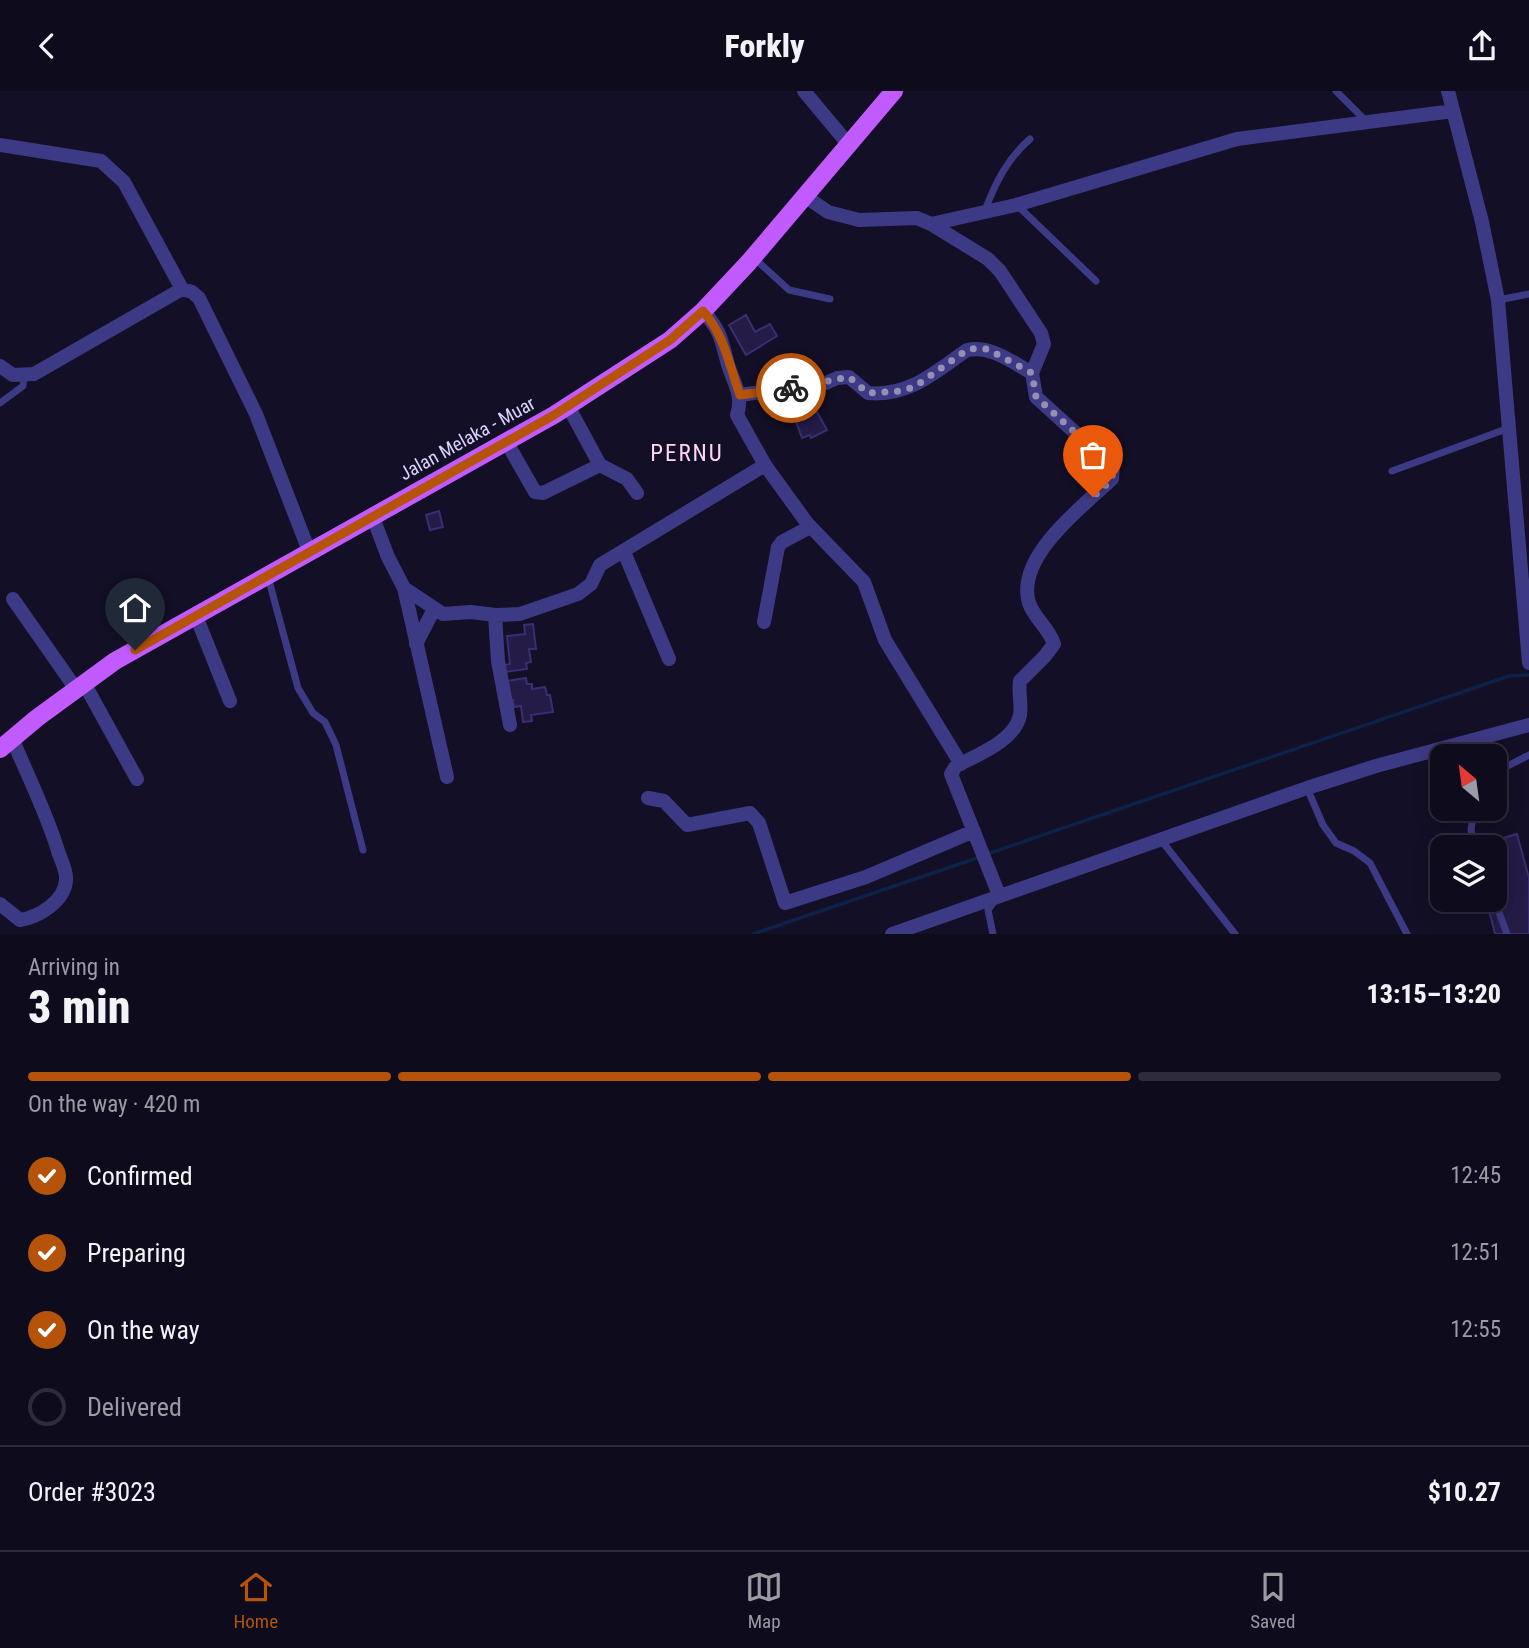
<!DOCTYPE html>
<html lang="en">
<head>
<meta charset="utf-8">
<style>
	body { margin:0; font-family:"Roboto Condensed",sans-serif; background:#171425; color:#f1f3f6; height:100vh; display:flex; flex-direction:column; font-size:26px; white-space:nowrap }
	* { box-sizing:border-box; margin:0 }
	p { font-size:23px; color:#9b9ba3 }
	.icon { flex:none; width:38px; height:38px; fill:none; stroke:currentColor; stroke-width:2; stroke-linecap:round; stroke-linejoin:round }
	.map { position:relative; height:843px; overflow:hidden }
	.drawer { display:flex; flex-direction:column; background:#0e0b1c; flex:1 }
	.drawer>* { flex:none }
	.needle { width:46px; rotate:331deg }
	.fabs { position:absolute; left:1430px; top:653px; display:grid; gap:14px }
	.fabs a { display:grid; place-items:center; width:77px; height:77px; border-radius:14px; background:#0e0b1c; box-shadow:0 4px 18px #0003,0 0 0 2px #2e2b3b; font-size:35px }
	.pin { position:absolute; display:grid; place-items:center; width:60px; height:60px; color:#fff; margin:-72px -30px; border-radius:50% 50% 50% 0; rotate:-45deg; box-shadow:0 0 7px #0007 }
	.pin .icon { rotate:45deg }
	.courier { position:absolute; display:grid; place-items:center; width:70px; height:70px; margin:-35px; border:5px solid #b45309; border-radius:50%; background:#fff; color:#222; box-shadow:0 2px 9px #0007 }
	.headline em { font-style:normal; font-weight:800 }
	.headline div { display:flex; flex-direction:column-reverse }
	.headline { display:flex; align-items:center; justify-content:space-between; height:119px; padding:0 28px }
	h1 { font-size:46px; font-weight:800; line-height:52px }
	.bar { display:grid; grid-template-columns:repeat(4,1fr); gap:10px 7px; align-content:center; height:84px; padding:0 28px }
	.bar i { height:9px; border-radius:5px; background:#2e2b3b }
	.bar .on { background:#b45309 }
	.bar p { grid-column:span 4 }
	.line { display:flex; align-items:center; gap:18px; padding:0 28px; border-top:2px solid #2e2b3b }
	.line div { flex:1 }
	ol { padding:0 28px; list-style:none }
	li { display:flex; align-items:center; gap:21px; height:77px }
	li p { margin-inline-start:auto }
	li .icon { padding:7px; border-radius:50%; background:#b45309; color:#fff; stroke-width:4 }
	li:last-child { color:#9b9ba3 }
	li i { width:38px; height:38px; border:4px solid #2e2b3b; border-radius:50% }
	header { display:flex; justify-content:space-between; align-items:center; height:91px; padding:0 28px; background:#0e0b1c; font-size:32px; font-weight:800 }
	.tabs { display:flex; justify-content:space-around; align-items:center; height:98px; border-top:2px solid #2e2b3b; background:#0e0b1c; font-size:19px; color:#9b9ba3 }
	.tabs a { display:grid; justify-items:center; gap:4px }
	.tabs .on { color:#b45309 }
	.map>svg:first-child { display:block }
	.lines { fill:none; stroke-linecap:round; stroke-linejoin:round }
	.stream { stroke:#0c2248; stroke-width:3.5 }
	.building { fill:#241b47; stroke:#3b2d73; stroke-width:2 }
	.lane { stroke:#3d3a85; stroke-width:7 }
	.street { stroke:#3d3a85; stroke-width:14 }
	.primary { stroke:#c25bff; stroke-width:18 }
	.done { stroke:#948fb3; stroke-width:7; stroke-dasharray:0 12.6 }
	.route { stroke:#b45309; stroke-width:9 }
	.labels { text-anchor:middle; stroke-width:5; stroke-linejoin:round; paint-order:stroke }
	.street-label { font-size:19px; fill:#d9d4ff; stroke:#130f26 }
	.quarter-label { font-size:23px; letter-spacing:2px; fill:#ffd6f0; stroke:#130f26 }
</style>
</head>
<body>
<header><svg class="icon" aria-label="back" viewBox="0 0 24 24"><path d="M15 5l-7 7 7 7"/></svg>Forkly<svg class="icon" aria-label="share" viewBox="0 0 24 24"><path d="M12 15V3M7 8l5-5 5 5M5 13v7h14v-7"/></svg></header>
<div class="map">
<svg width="1529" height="843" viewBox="0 0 1529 843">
	<rect width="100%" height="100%" fill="#130f26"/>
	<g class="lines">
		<path class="stream" d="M987,763l522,-178 20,-1
			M753,843l227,-77"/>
	</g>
	<path class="building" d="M746,224l9,17 15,-8 7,12 -31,19 -17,-30z
		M804,297l23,42 -16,8 -1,-3 -8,3 -15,-41z
		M439,420l4,16 -13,3 -4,-15z
		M533,533l3,25h-7l2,13 -5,1 1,6 -22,3v-7l5,-1 -3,-28 18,-2 -1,-9z
		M526,587l1,6h5v5l13,-2 2,8h3l3,17 -22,3 1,6 -9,1 -2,-16 -7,1 -1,-7h-4l-3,-19z
		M1517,743l12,44v56h-34l-9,-35h8v-52h-23z"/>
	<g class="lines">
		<path class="lane" d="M1336,0l30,30
			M1017,114l79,76
			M985,119c11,-28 22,-51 45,-71
			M754,167l35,32 41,9
			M1498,209l31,-6
			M0,312l23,-17 1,-10
			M1392,380l117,-43
			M268,486l30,111 15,25 12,9 11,23 27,105
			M1494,682l35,-18
			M1307,697l16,37 13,18 18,8 16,12 37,71
			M1474,718l-3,21 4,17
			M1161,749l74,94
			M1494,808l13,35
			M993,843l-5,-24 8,-11"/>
		<path class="street" d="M804,0l45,54
			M1448,0l34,131 16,78 31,363
			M0,54l101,16 23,21 58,107
			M806,106l22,15 31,8 58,-2 14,6 57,35 12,12 41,62 3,11 -12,29 4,24 77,70 -1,12c-29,27 -97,78 -83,124 5,15 20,25 25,41l-9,12 -25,25c-2,12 2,23 0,34 -5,26 -43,40 -64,51l-5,8 48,121
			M931,133l85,-19 221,-66 216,-28
			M703,220c17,19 18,27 24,50 5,20 17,33 10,54l28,50 42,58 57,59 21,58 76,124
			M0,275l13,9 21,-1 148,-85 10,3 7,6 57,116 53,137
			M740,304l86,-12 11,-5 12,-1 19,16c41,4 67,-21 99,-43 24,-5 45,12 65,23
			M506,350l29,51 8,1 57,-28 -32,-59
			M600,374l27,14 10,14
			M372,424l16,42 16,31 39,26 28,-2 24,3 25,-1 58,-20 13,-10 9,-19 165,-100
			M624,461l45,107
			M404,497l43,189
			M13,508l63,90
			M495,524l3,46 12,64
			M196,525l34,85
			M764,531l14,-75 4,-5 28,-15
			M416,553l18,-35
			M84,592l53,96
			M648,707l16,3 23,24 63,-12 9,10 26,80 81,-26 108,-46
			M0,813l20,16c19,-3 45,-19 46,-40 1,-8 -4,-18 -7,-26 -12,-41 -31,-77 -47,-116
			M892,843l415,-146 69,-22 153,-41"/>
		<path class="primary" d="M0,658l37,-31 78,-57 439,-246 116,-75 33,-29 46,-49 145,-171"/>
	</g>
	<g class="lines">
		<path class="done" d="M791,297l58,-11 19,16 33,-2 13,-4 53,-37 10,-2 10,1 45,24 4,24 77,70 -1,12 -19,18"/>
		<path class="route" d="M135,559l419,-235 116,-75 33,-29c22,25 26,54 37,84l51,-7"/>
	</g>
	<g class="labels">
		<g class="street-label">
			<text transform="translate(467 347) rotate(-29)" y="7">Jalan Melaka - Muar</text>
		</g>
		<g class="quarter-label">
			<text x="687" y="370">PERNU</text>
		</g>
	</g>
</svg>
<div class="fabs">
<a><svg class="needle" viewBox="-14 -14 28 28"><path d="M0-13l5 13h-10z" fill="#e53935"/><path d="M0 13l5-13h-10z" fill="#9b9ba3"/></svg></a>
<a><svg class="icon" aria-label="layers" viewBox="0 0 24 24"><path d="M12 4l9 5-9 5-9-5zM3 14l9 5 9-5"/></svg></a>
</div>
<div class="pin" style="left:1093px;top:406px;background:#ea580c"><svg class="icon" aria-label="bag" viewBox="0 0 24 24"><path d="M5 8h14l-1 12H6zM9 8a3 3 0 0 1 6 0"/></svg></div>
<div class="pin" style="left:135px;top:559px;background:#1f2937"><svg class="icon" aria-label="home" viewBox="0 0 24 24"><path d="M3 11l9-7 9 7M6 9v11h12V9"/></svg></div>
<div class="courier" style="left:791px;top:297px"><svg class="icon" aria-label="bike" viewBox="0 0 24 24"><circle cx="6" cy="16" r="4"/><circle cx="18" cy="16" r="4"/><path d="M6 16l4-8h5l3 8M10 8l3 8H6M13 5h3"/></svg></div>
</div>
<section class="drawer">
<div class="headline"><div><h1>3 min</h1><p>Arriving in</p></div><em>13:15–13:20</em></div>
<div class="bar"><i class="on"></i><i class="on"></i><i class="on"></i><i></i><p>On the way · 420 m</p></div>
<ol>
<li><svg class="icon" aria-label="check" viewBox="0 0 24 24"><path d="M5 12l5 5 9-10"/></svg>Confirmed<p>12:45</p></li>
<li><svg class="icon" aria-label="check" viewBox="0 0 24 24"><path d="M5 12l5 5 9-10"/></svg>Preparing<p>12:51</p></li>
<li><svg class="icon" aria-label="check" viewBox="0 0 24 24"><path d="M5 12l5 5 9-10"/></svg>On the way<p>12:55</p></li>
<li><i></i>Delivered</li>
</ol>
<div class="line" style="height:91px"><div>Order #3023</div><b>$10.27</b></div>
</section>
<nav class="tabs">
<a class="on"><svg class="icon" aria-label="home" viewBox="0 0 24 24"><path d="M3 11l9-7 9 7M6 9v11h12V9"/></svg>Home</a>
<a><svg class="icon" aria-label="map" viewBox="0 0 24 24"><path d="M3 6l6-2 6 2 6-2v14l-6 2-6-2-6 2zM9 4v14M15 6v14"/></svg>Map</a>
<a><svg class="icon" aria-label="saved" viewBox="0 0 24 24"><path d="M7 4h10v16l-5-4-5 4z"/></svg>Saved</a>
</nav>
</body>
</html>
